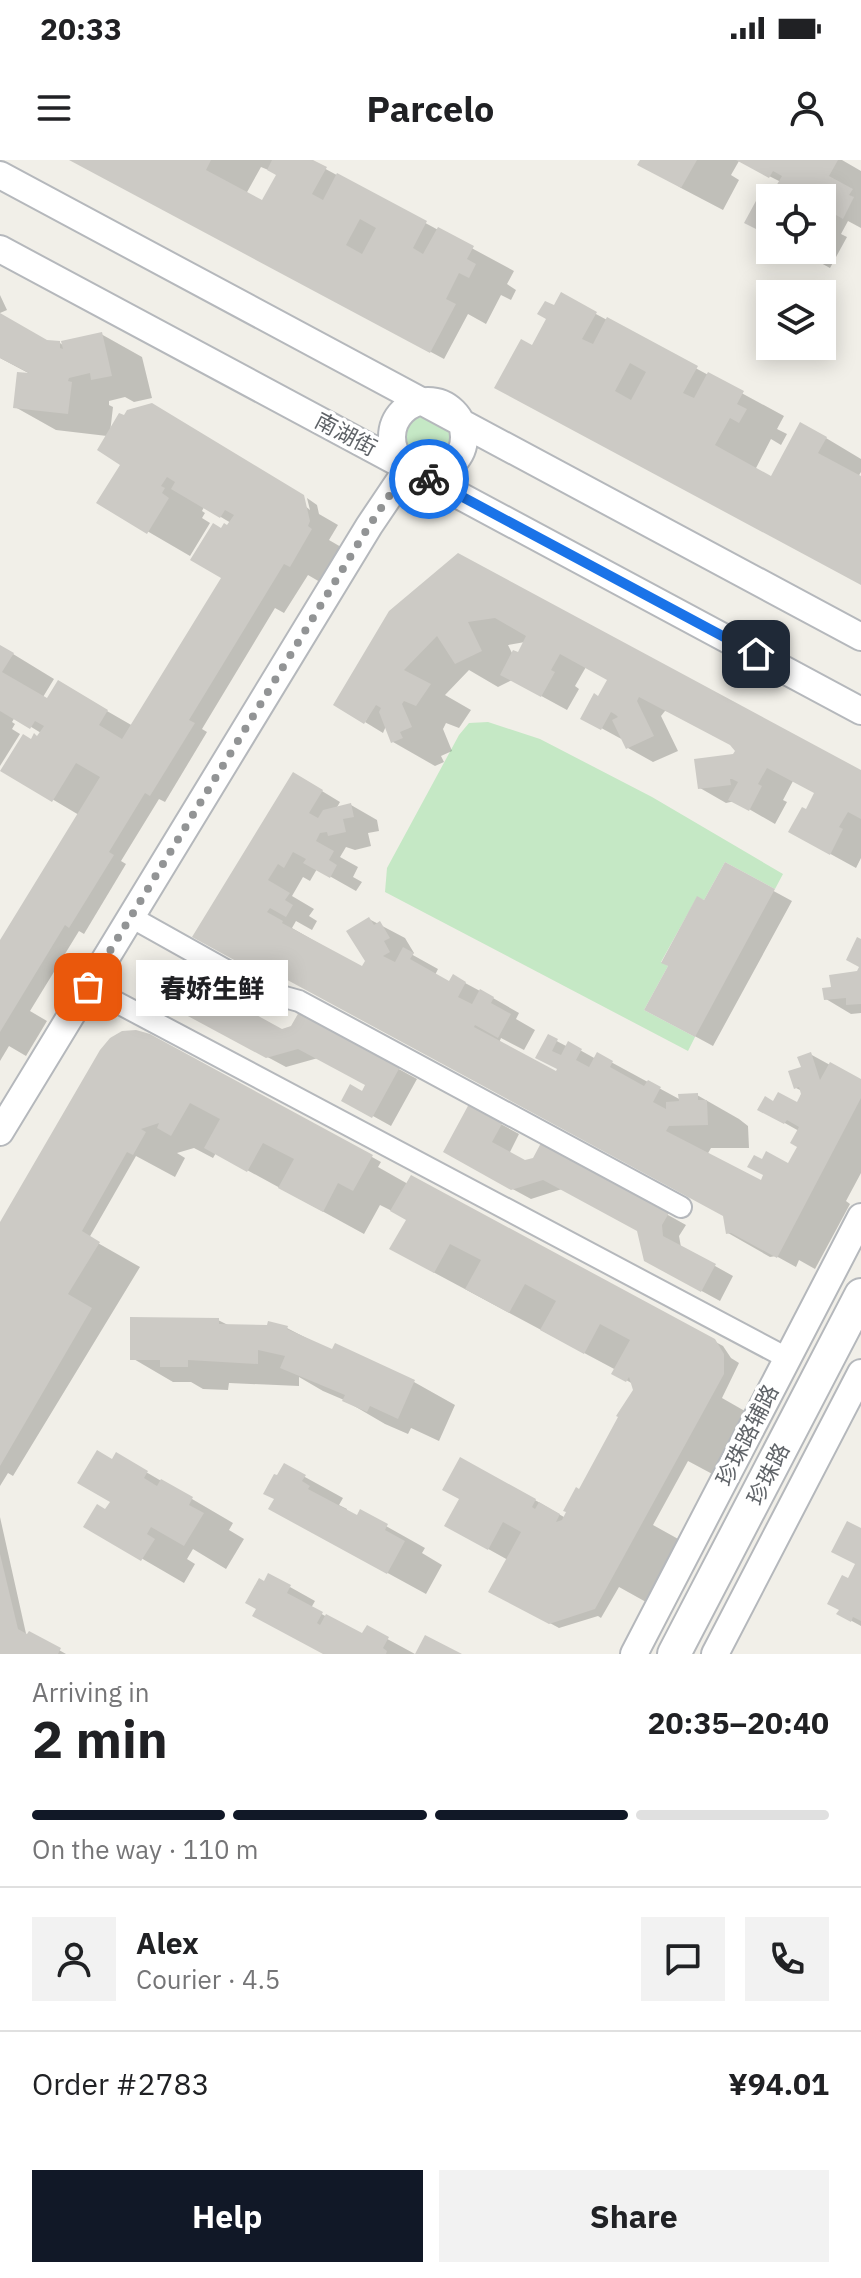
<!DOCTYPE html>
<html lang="en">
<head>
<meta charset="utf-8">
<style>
	body { margin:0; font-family:"IBM Plex Sans","Noto Sans SC",sans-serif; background:#f2f2f2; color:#202124; height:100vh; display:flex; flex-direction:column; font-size:30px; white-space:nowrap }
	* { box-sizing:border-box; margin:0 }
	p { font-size:26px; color:#757577 }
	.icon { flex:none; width:44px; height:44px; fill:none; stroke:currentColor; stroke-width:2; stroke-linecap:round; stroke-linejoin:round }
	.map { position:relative; height:1494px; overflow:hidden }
	.side { display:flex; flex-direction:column; background:#fff; flex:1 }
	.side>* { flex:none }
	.tools { position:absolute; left:756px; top:24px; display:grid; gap:16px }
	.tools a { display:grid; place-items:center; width:80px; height:80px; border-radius:0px; background:#fff; box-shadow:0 4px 20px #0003; font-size:40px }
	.pin { position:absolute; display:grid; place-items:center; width:68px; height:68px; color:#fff; margin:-34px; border-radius:16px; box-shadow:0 4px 12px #0006 }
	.courier { position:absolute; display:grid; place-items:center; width:80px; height:80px; margin:-40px; border:6px solid #1a73e8; border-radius:50%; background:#fff; color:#222; box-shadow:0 2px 10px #0007 }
	.bubble { position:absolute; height:56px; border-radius:0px; background:#fff; box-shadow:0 4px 20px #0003; font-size:26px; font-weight:800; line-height:56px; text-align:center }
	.headline em { font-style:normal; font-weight:800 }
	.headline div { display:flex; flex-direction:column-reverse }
	.headline { display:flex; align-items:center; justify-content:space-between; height:136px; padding:0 32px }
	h1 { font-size:52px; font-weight:800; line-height:60px }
	.bar { display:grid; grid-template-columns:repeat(4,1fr); gap:12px 8px; align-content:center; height:96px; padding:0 32px }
	.bar i { height:10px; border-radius:6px; background:#e0e0e0 }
	.bar .on { background:#111827 }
	.bar p { grid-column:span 4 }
	.line { display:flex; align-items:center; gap:20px; padding:0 32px; border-top:2px solid #e0e0e0 }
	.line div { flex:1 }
	.round { display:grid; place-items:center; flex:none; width:84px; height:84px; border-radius:0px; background:#f2f2f2 }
	.primary-button { display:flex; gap:16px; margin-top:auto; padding:16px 32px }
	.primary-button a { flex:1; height:92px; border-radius:0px; background:#111827; color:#fff; font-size:32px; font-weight:800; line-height:92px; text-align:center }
	.primary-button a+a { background:#f2f2f2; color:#202124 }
	.status { display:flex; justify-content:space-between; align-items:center; height:56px; padding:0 40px; background:#fff; direction:ltr }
	.status svg { height:22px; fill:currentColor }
	header { display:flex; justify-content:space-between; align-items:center; height:104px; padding:0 32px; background:#fff; font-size:36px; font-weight:800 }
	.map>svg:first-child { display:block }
	.green { fill:#c5e8c5 }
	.shadow { fill:#0003; fill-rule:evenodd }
	.building { fill:#cccac5; fill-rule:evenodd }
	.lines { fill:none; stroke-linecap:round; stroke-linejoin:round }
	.pedestrian-casing { stroke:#b5b8bc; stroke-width:24 }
	.minor-casing { stroke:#b5b8bc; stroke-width:30 }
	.tertiary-casing { stroke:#b5b8bc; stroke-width:36 }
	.pedestrian { stroke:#fff; stroke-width:20 }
	.minor { stroke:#fff; stroke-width:26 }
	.tertiary { stroke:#fff; stroke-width:32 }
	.done { stroke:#929495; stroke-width:8; stroke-dasharray:0 14.4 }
	.route { stroke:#1a73e8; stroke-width:10 }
	.labels { text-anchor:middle; stroke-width:7; stroke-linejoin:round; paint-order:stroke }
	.street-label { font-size:22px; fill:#5f6368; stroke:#fff }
</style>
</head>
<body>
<div class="status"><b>20:33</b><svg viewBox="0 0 49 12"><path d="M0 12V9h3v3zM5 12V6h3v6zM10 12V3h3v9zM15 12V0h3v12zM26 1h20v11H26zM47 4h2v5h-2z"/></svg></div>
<header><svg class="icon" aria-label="menu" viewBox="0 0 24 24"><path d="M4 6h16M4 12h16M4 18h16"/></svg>Parcelo<svg class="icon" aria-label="person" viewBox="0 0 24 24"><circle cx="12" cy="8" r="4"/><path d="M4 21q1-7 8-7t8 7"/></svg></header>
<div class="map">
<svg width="861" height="1494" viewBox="0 0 861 1494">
	<rect width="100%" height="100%" fill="#f1efe8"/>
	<path class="green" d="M422,254l29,14c7,61 -82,15 -29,-14z
		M488,562l52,17 112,58 131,77 -8,15 -50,-27 -21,38 -7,-3 -36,65 7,4 -24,44 51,27 -7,14 -303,-159 2,-24 72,-133 10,-12z"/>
	<path class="shadow" d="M72,0h237l205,111 -7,13 9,6 -5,10 -10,-5 -15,29 -18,-10 -24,45zM261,7l17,7 -15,29 -17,-9z
		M642,0h200l19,11v57l-13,-7 -7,13 6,3 -17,31 -33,-18h25v-52h-52v37l-6,-44 9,5 7,-13 -1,-2 -40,-20 -8,14 8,5 -16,30 -42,-22z
		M0,135l7,15 -7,3z
		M561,135l223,121 -7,13 10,5 -6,11 -10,-6 -16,31 16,9 55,-41 35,21v13l-3,5 3,2v104l-328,-235z
		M0,154l47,28 13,1 4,3 37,-12 41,23 10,41 -18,4 -9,-5 -16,4v4l4,2 -3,26 194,72 6,5 -3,-12 10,7 2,9 19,11 -9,15 24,14 -21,35 -24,-14 -24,38 -9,-5 -73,121 5,3 -42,70 -6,-3 -38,62 5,3 -42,70 -5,-3 -49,80 17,10 -21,35 -17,-10 -9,15v-116l79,-130 -76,-45 38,-37 -26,-16 -3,5 3,2 -3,5 8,5 -20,32v-120l54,33 -11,18 5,3 52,7 33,19 90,-148 -1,-47 6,-3 3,-5 -27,-16 -2,4 3,2 -3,5 8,5 -20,33 -91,-53 24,-39 -16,-28 -51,-6 -41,-23 17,-32 -32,-17z
		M458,395l403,217v86l-5,10 -40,-22 -10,-34 10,-19 -23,-12 -10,19 4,2 -12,22 -40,-23 -9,2 -26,-15 34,-32 4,-5 -6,-6 -60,-33 -7,-1 -4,5 17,35 -25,11 -25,-14 -3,-7 -42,-23 16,-20 11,-18 -24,-13 -11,19 4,3 -12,21 -55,-30 -14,7 -29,-17 -24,25 26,15 -12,18 -13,-5 -3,6 9,22 -11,5 3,6 -9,4 -42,-24 -7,-16 -3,7 -18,-11zM525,482l-7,13h-5l-5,-10z
		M294,614l46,28 -4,7 15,-4 26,15 2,11 -11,2 3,13 -16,4 -9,-3 -6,10 18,10 -5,10 9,5 -6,9 -39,-22 -7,12 -7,-4 -11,19 22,13 -5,7 8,5 -5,9 -16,-9 -4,7 71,41 4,-8 2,-42 36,19 9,15 -3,1 27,15 -3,6 15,8 4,-6 39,21 26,15 -3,6 19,11 -11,20 -23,-12 -2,5 57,31 3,-5 -21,-12 11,-20 19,10 1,-3 27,15 2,-4 83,45 16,-5 42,24 9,7 1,22h-38l-4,7 55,28 27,-17 11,-20 -1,-15 -39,-22 14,-5h24l4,-13 -6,-3 14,-34 51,28v91l-15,28 4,3 -35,65 -16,-9 -3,7 -20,-11 -6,1 -42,-24 -3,-18 -442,-239 -17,7 -25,-15z
		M726,705l66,36 -79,145 -48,-26 40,-117z
		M861,809v44l-10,1 -25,-15 7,-11 26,-15z
		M300,855l117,64 -26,47 -47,-26 18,-7 5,-8 -49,-27 -32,9 -80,-43 76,7 11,-4z
		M149,876l223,121 9,5 -3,5 30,17 3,-7 312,169 8,12 8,5 -17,35 28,16 -34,62 -28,-15 -35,64 27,15 -34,62 -27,-15 -18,31 -3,-2 -39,12 -68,-37 17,-31 -61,-34 88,-26 34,20 11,-29 58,-91 -5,-16 -19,-11 2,-3 -183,-98 -25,-53 -28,-14 -16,29 -148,-81 -3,5 -19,-10 -17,5 8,5 -10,19 -39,-21 -47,82 51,29 -127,209 -5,-3 -8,13v-260z
		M470,947l49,27 -10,20 15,8 144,53 18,10 -7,11 2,11 52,29 -13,25 -55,-30 -26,-40 -77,-42 -31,10 -68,-37z
		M218,1160l12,6 57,2 46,24 3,-6 78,36 41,23 -16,36 -28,-13 -3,6 -23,-10 -41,-24 -21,-9 -24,-14v9l-70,-3 -1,7 -25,-1 -12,-7h-18l-41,-24z
		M117,1295l116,68 -4,7 15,9 -18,30 -33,-20 -6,10 8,5 -11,19 -98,-57 20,-15 6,-10 1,-39z
		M285,1306l58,32 -4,7 8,4 -1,3 12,6 3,-6 64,36 -3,5 20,12 -16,29 -117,-64 -33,-31 2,-21z
		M0,1357l27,121 2,-5 37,21h-66z
		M861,1370v96l-22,-12 10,-33 8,-16z
		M290,1427l25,14 -4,7 16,9 36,19 4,-8 48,26h-90l-67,-45z"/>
	<path class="building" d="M69,0h142l-5,10 56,30 14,-25 -9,-5 5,-10h41l14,7 -15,27 11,6 14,-27 90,48 -14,27 10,6 15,-27 36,19 -7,13 9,5 -7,14 -10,-5 -13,26 10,5 -26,49zM360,59l16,9 -14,26 -16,-9z
		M640,0h57l-16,28 -44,-23z
		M736,0h102l-9,16 24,13 -4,6 5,2 -11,22 -21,-12v-9h-52v38l-26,-13 19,-35 9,5 10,-17 -9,-5 -4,7z
		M561,132l36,20 -15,27 11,5 14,-27 91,49 -15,27 11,5 14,-26 36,19 -7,13 10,5 -8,14 -9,-5 -15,27 56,31 29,-54 27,15 -9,16 43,23v109l-367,-197 27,-49 11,6 14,-26 -9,-5 8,-13 9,4zM630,203l16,9 -15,28 -16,-9z
		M0,153l47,27 13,1v7l3,1 -2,-8 41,-9 10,44 -21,4 -1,-7 -21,5 -1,3 4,1 -4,32 -55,-6 4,-36 12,1 -29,-15z
		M152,243l152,92 6,26 -2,5 4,3 -22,38 -6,-3 -95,156 6,3 -45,73 -5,-3 -36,59 5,3 -45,73 -4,-3 -65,107v-92l100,-163 -24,-14 -24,39 -52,-31 23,-37 8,5 3,-6 3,3 7,-10 -9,-5 -5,8 -30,-18v-66l14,8 -12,19 45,26 11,-18 50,30 -9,15 23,14 99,-161 -31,-18 23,-37 8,5 3,-5 3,2 7,-10 -9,-5 -5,8 -49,-29 4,-7 -8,-5 -6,9 4,2 -3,5 7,5 -22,36 -51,-31 24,-38 -23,-15 22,-37 5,2 3,-5z
		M458,393l403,217v49l-13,-7 -9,15 4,2 -13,26 -42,-23 14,-25 4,2 8,-16 -47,-25 -9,16 4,2 -13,25 -21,-11 10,-18 -6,-3h-2l1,6 -33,4 -4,-30 39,-5 2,-3 -5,-6 -91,-48 -2,4 17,35 -28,13 -14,-29 6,-3 -2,-2 -5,-3 -10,18 -21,-11 14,-26 4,3 9,-16 -47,-26 -9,16 4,2 -14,25 -41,-22 13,-25 5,2 8,-16 -31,-18 -27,4 14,29 -27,13 -18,-28 -33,34 27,14 -15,22 -12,-5 -2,3 10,23 -12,5 3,6 -12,5 -12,-31 2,-4 -5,-3 -12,19 -31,-19 56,-94z
		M293,612l30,18 -14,23 9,5 5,-8 28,-7 3,14 -11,2 3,13 -18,4 -1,-4 -7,1 -4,8 18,10 -5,9 8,5 -7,13 -27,-15 3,-4 -13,-7 -9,16 -6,-4 -10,16 22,13 -5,7 8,5 -7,12 -16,-9 -3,4 16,9 -1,2 80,43 3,-5 -19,-30 23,-14 5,8 6,-4 10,17 -6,3 6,11 -7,4 12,6 8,-15 11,6 -4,6 39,22 4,-7 13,8 -8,15 14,7 8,-15 14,8 -3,6 20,11 -13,24 -23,-13 -1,2 82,44 1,-2 -22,-11 13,-24 10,5 -6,12 9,4 7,-14 14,8 -6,11 13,7 8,-15 16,9 -3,6 34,19 4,-6 13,7 -8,15 13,7v-7l13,-1 -1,-7 20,-1v7h9l1,25 -39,1 -3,5 95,49 2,-5 -16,-8 7,-12 8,4 4,-8 22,12 9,-16 -7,-4 9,-16 -12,-7 -3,4 -27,-14 8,-14 8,5 5,-9 19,10 4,-8 -2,-7 -5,2 -6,-18 13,-4 -4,-10 14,-5 9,28 10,-18 31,17v19l-84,160 -46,-25 -5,1 -3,-18 -467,-253 -17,7 -3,-9 -44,-24z
		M725,702l50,27 -80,148 -51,-27 24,-44 -7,-3 36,-67 7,4z
		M857,777l4,2v65l-15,1v-7l-22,2 -2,-12 9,-1 -2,-12 28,-4 2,-4 -13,-7z
		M202,825l80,44 9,-3 8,-14 101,55 -28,51 -31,-17 9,-17 12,7 3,-6 -67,-36 -32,9 -80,-43z
		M136,870l14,4 223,121 -20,36 -15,-8 -15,29 -45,-24 16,-29 -31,-16 -16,29 -43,-24 16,-29 -30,-16 -19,33 -14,-8 2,-5 -18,6 5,3 -13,23 -6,-3 -45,79 18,11 -32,52 24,14 -92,158v-244l100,-172 10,-12 12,-7z
		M469,944l34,18 -11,20 33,18 8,-2 8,-15 128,70 -7,12 1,11 53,28 -15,28 -57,-31 -7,-30 -94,-51 -32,10 -68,-38z
		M411,1015l304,164 9,15v20l-129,235 -46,15 -61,-32 33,-60 -18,-10 -15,28 -44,-24 15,-27 -17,-9 18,-33 76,42 -4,8 3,2 4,-7 21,12 -4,8 6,-2 4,-8 -3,-1 13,-24 3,2 39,-72 -2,-1 17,-26 -4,-13 -3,5 -15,-8 19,-34 -30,-16 -16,30 -44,-24 16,-29 -31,-17 -16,29 -44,-24 16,-29 -31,-16 -16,29 -45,-24 17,-29 -16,-9z
		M130,1157l89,1v6l48,1 1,-4 20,5 -1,3 45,20 3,-6 80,37 -17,39 -28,-13 -3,6 -25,-11 3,-6 -65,-27 5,-12 -27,-6v14l-70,-4v7h-28v-7h-30z
		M97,1290l15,9 4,-7 32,19 -4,7 13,8 4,-7 32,18 -4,8 15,8 -20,33 -33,-19 -4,7 8,5 -14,22 -58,-34 14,-23 8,5 5,-7 -33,-19z
		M284,1303l22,12 -4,6 8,5 -2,3 49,26 3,-6 28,15 -3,6 20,11 -18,33 -119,-65 6,-10 -11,-5 11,-20 3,1z
		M847,1361l14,7v93l-8,-4 -2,5 -15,-8 3,-4 -12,-6 15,-29 6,3 7,-14 -24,-12z
		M0,1394l18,75 9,5 2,-3 32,17 -3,6h-58z
		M268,1413l23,12 -4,8 36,19 -6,11 3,2 6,-11 36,19 5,-8 22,12 -6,11 4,3 -1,3h-63l-71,-38 4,-7 -11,-6 14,-25 5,3z
		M425,1475l37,19h-47z"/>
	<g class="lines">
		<defs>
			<path id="pedestrian" d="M131,757l132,74 36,10 382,206
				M88,827l699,371"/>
			<path id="minor" d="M0,15l861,462
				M0,89l861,462
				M392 277a36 36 0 1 1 72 0a36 36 0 1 1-72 0Z
				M0,972l369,-606 39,-58
				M634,1494l227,-437
				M715,1494l146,-281"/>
			<path id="tertiary" d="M674,1494l187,-359"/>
		</defs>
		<use href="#pedestrian" class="pedestrian-casing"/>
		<use href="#minor" class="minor-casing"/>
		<use href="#tertiary" class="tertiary-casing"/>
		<use href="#pedestrian" class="pedestrian"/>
		<use href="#minor" class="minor"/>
		<use href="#tertiary" class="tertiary"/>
	</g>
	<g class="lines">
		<path class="done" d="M88,827l281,-461 39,-58 21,11"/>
		<path class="route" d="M429,319l327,175"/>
	</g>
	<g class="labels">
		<g class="street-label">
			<text transform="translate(346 274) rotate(28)" y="8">南湖街</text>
			<text transform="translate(747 1275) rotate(-63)" y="8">珍珠路辅路</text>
			<text transform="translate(768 1314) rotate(-63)" y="8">珍珠路</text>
		</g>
	</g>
</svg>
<div class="tools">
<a><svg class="icon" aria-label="locate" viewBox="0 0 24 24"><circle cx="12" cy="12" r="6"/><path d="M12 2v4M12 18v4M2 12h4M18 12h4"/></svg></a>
<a><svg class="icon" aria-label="layers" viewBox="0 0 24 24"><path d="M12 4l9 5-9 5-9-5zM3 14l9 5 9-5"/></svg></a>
</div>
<div class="pin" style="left:88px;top:827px;background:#ea580c"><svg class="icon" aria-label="bag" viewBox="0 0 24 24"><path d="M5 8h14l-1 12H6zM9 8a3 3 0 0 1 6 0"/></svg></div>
<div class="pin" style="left:756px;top:494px;background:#1f2937"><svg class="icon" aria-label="home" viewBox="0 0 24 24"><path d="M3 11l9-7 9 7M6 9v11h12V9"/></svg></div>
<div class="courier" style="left:429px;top:319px"><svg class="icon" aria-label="bike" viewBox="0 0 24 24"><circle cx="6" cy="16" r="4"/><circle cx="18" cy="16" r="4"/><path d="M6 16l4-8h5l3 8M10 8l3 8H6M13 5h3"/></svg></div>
<div class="bubble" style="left:136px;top:800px;width:152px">春娇生鲜</div>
</div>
<section class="side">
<div class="headline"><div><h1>2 min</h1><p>Arriving in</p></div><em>20:35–20:40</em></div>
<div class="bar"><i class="on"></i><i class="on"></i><i class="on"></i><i></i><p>On the way · 110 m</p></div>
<div class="line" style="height:144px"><a class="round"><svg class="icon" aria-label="person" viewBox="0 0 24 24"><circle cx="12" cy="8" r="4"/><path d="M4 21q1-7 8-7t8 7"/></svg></a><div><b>Alex</b><p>Courier · 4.5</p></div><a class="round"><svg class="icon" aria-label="chat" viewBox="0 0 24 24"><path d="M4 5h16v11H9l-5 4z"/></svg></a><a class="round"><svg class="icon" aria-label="phone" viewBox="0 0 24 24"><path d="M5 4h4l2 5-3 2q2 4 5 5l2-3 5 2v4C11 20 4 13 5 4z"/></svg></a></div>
<div class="line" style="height:104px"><div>Order #2783</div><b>¥94.01</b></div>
<div class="primary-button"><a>Help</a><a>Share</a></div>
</section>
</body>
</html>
